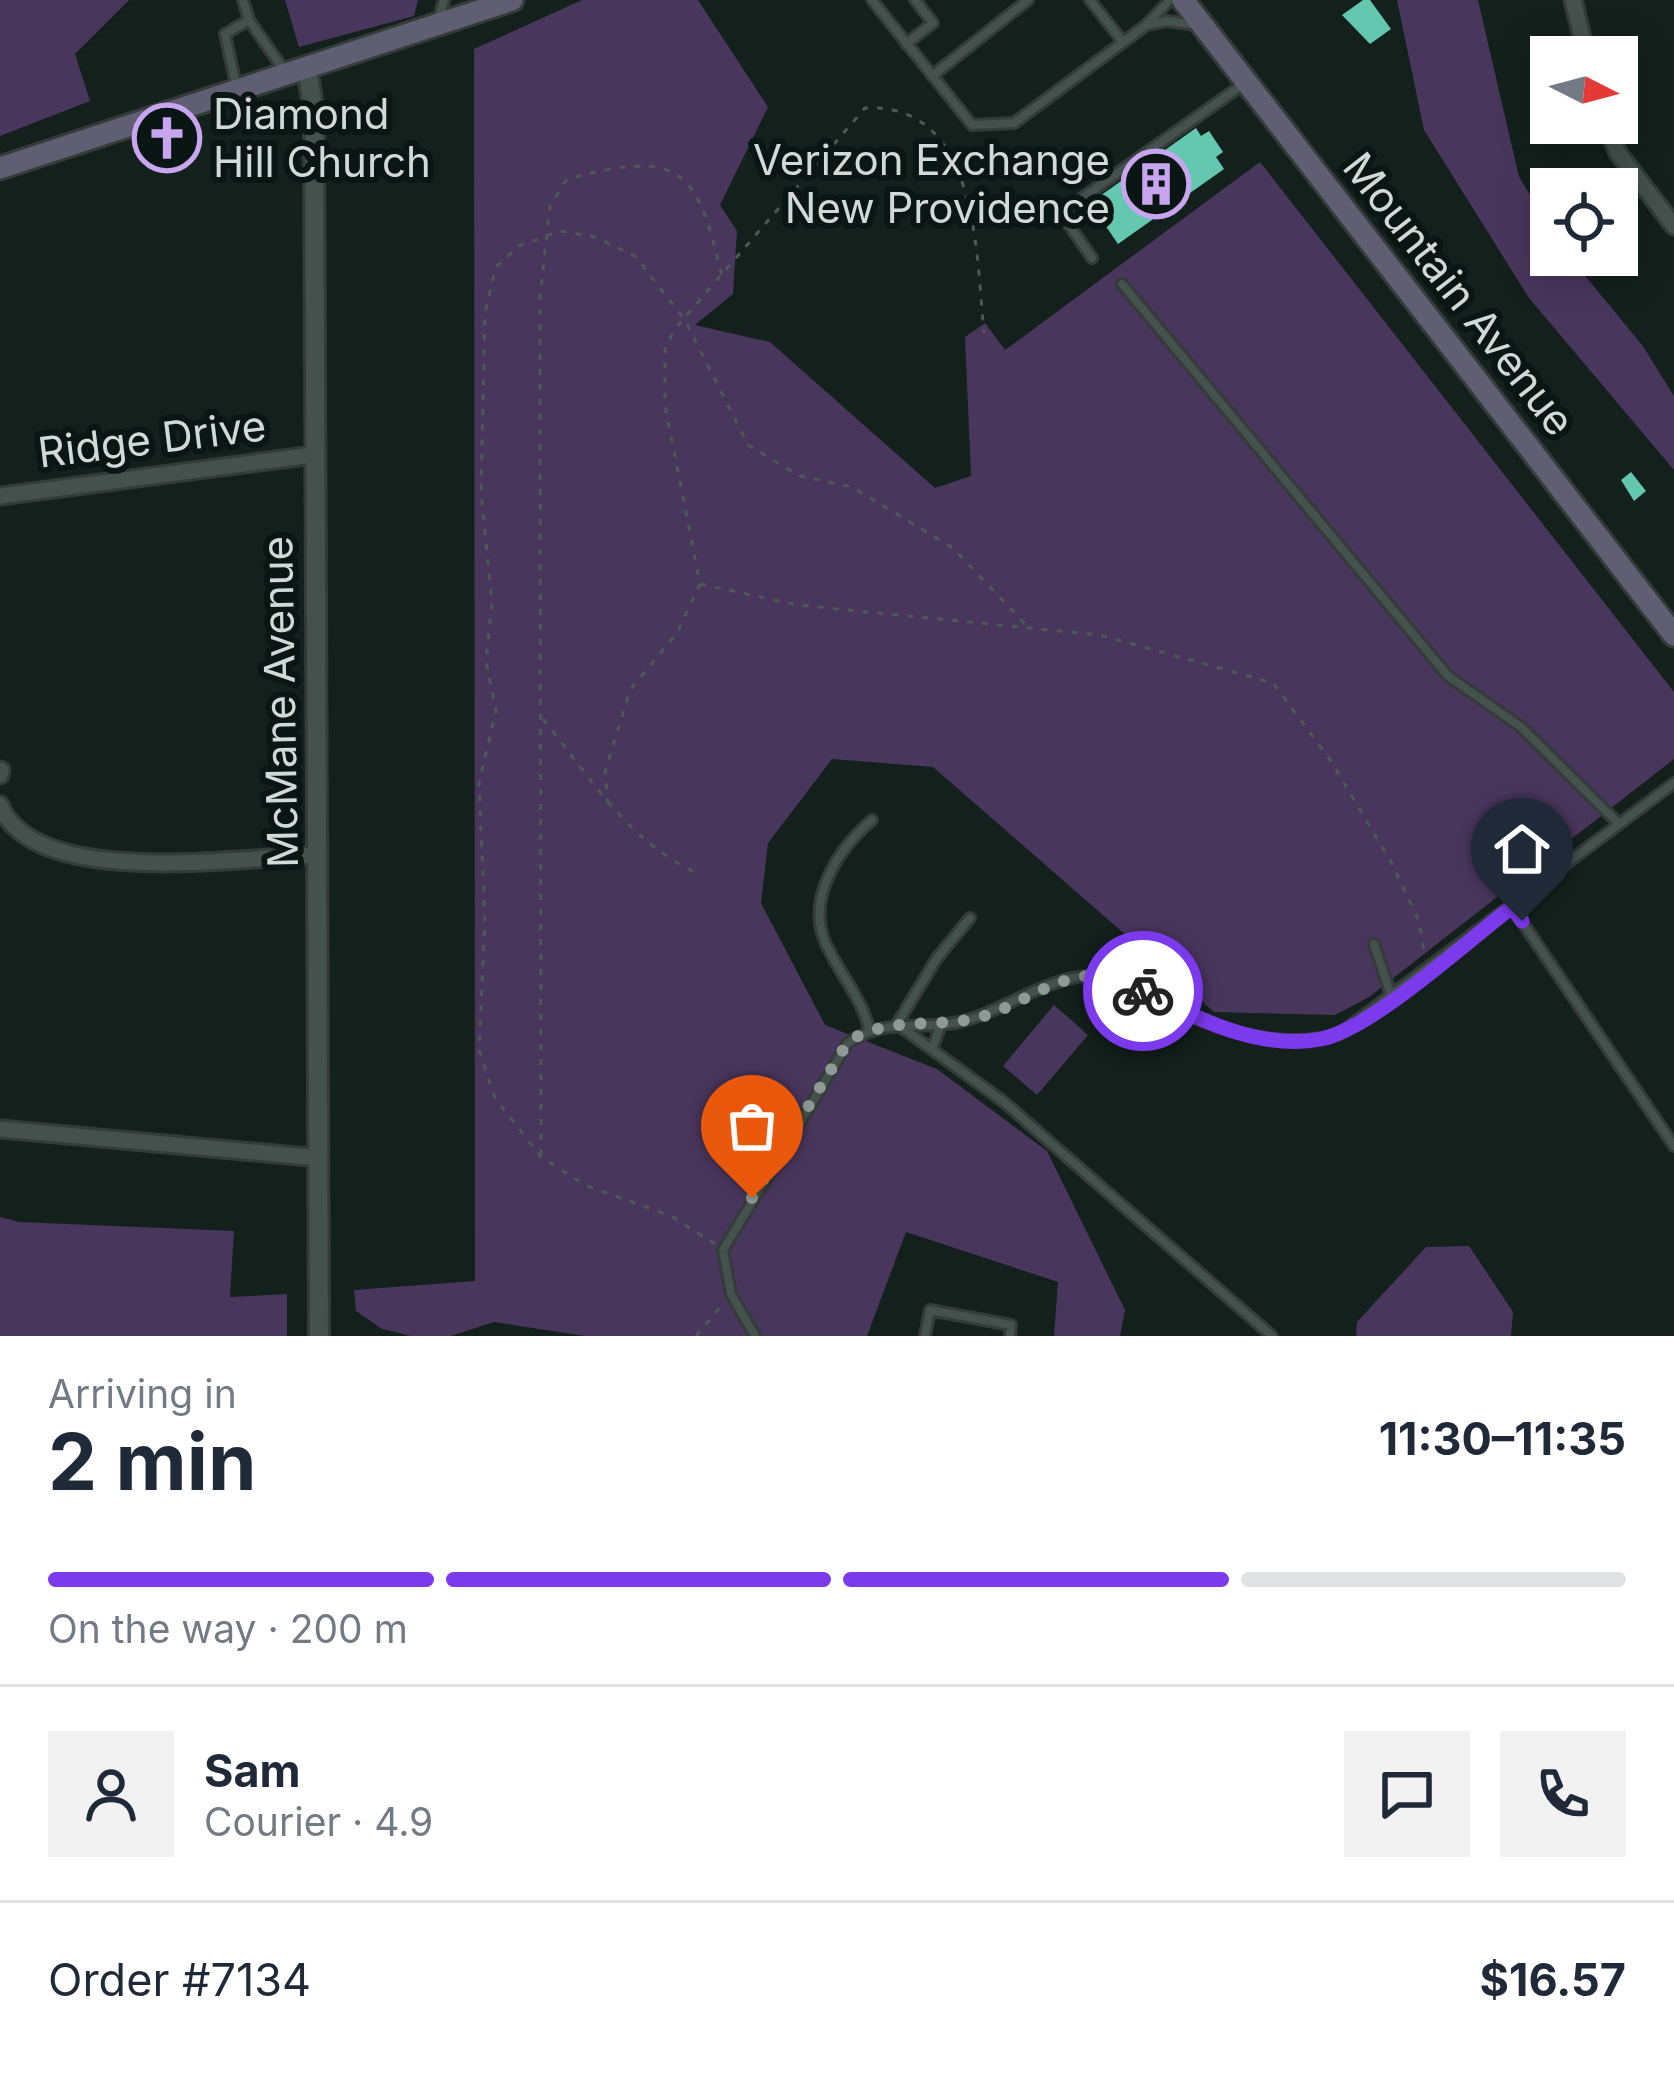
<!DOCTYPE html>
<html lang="en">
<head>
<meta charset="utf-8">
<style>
	body { margin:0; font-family:Inter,sans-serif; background:#f2f2f3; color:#1f2937; height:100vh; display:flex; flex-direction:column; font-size:45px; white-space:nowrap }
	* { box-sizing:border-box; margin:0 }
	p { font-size:39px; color:#747a83 }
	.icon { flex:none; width:66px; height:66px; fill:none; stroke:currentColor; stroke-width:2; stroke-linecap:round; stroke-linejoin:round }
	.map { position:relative; height:1336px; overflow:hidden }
	.panel { display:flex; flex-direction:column; background:#fff; flex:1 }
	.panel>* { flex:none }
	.needle { width:78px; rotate:96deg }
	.buttons { position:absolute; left:1530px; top:36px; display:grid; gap:24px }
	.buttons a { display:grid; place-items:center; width:108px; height:108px; border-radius:0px; background:#fff; box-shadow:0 6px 30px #0003; font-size:60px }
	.pin { position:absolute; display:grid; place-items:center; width:102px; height:102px; color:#fff; margin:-123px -51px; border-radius:50% 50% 50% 0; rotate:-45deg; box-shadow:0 0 12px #0007 }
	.pin .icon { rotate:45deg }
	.courier { position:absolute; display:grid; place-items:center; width:120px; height:120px; margin:-60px; border:9px solid #7c3aed; border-radius:50%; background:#fff; color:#222; box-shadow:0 3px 15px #0007 }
	.head em { font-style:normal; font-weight:700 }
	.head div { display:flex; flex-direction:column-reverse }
	.head { display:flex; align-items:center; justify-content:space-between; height:204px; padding:0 48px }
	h1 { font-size:78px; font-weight:700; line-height:90px }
	.bar { display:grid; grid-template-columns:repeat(4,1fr); gap:18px 12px; align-content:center; height:144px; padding:0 48px }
	.bar i { height:15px; border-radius:9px; background:#e0e1e3 }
	.bar .on { background:#7c3aed }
	.bar p { grid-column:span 4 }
	.line { display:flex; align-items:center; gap:30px; padding:0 48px; border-top:3px solid #e0e1e3 }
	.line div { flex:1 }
	.round { display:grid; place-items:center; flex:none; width:126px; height:126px; border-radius:0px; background:#f2f2f3 }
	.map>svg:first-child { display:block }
	.green { fill:#49365d }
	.building { fill:#64c7b0 }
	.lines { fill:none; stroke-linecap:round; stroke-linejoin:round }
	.service-casing { stroke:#343b39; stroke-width:14 }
	.minor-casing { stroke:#343b39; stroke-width:21 }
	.tertiary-casing { stroke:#343b39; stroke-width:24 }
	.secondary-casing { stroke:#343b39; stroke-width:27 }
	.path { stroke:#4e5956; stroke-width:3; stroke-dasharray:6 9; stroke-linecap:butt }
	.service { stroke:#44514d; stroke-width:8 }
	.minor { stroke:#44514d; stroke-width:15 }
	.tertiary { stroke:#44514d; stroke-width:18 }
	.secondary { stroke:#605e72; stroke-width:21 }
	.done { stroke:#8f9996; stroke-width:12; stroke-dasharray:0 21.6 }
	.route { stroke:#7c3aed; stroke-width:15 }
	.labels { text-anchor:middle; stroke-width:12; stroke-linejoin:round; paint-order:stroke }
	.poi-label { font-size:42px; fill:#d2dad7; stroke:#0a1613; text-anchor:start }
	.street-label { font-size:42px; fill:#d2dad7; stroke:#0a1613 }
</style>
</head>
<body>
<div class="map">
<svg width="1674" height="1336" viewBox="0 0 1674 1336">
	<rect width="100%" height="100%" fill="#13201c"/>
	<path class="green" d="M0,0h129l-54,54 15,47 -90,35z
		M285,0h133l-4,16 -115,31z
		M582,0h116l70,107 -48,98 17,26 -4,63 -38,31 75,17 165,146 36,-12 -6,-139 20,-14 20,27 255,-188 414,530v67l-305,238 -34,18 -121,-3 -281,-245 -101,-8 -64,84 -7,60 64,122 112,44 110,82 78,159 -5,26h-66l4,-54 -152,-50 -39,104h-282l-91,-14 -43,14h-40l-29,-7 -26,-18 -2,-21 121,-9 -1,-1232z
		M1397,0h81l41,177 32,51v27h17l74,90 32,51v74l-145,-172 -105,-168z
		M1054,1005l34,30 -51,60 -34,-29z
		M0,1217l19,5 215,9 -4,66 57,-3v42h-287z
		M1469,1246l44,66 -2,24h-155l1,-14 69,-75z"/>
	<path class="building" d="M1363,0h7l21,29 -21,15 -28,-29z
		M1196,128l5,8 8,-5 14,21 -7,5 8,12 -106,75 -28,-41z
		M1631,472l15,19 -12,10 -13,-21z"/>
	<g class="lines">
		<defs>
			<path id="service" d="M243,0l6,20 37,53
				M872,0l100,125 42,-2 131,-97 25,-26
				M1090,0l33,42
				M438,21l6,-21
				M1147,25l20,-4 30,4
				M906,44l27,-21 -18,-23
				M932,76l96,-76
				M236,85l-11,-51 24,-14
				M1092,258l-31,-45 184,-130
				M1122,284l326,392 73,51 98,97
				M1512,907l162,239
				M970,918l-33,40 -40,66 107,78 268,234
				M1374,944l18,54
				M869,1028c-8,-31 -30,-55 -43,-84 -21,-45 13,-96 46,-124
				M932,1050l9,-26
				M755,1336l-24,-42 -8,-44 125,-207c36,-25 65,-13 106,-20 52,-9 103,-58 158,-45 23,5 45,21 66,32 48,24 110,39 161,24l335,-251
				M925,1336l5,-26 81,15 -1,11"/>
			<path id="minor" d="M1573,0l14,57
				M1606,123l12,30 56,73
				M0,496l313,-41
				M0,775l1,-5
				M0,805c34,85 242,52 317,50
				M0,1129l320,29"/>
			<path id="tertiary" d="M307,68l7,45 5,1223"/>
			<path id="secondary" d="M1183,0l491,635
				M0,168l512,-168"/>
		</defs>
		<use href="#service" class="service-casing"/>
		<use href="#minor" class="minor-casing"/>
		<use href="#tertiary" class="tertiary-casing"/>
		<use href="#secondary" class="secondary-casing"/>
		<path class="path" d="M700,584l98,21 302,30 173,48 58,78 60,101 28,59 6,36
			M543,719c49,60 84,123 158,156
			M608,804l-3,-32 25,-82 47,-57 23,-49 -35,-179v-55l9,-20 191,-222c114,-6 111,146 119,225
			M541,1155l-1,-858 10,-91 17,-27c114,-30 130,-12 155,98
			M715,1244l-44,-28 -86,-31 -44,-28 -46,-59 -16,-48 6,-131 -6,-136 17,-72 -10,-49 6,-59 -11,-110 4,-180 11,-46 23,-21 41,-15 35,6 40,19 50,64 63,125 52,31 52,11 101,61 74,78
			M696,1336l26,-31"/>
		<use href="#service" class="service"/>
		<use href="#minor" class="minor"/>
		<use href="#tertiary" class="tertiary"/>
		<use href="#secondary" class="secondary"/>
	</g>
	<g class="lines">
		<path class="done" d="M752,1198l96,-156c42,-28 89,-12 136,-26 33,-10 61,-33 96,-39 23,-5 43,4 63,14"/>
		<path class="route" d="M1143,991c52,27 117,60 178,48 51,-10 146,-98 191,-132l10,14"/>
	</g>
	<defs>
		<symbol id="church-ring" viewBox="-11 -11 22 22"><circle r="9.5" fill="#0a1613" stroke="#c8a6ef" stroke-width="1.5"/><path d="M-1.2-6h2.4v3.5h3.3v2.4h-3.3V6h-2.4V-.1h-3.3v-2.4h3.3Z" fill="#c8a6ef"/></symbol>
		<symbol id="building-ring" viewBox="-11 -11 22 22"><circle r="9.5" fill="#0a1613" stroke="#c8a6ef" stroke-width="1.5"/><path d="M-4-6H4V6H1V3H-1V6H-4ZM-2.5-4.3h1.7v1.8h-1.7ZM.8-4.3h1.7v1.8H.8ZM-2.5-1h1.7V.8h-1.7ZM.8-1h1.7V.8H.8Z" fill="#c8a6ef"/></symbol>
	</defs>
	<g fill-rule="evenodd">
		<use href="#church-ring" x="129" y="100" width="76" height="76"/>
		<use href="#building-ring" x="1118" y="146" width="76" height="76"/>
	</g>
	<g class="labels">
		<g class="poi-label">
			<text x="213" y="129">Diamond<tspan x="213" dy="48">Hill Church</tspan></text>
			<text x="1110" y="175" text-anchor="end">Verizon Exchange<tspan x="1110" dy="48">New Providence</tspan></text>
		</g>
		<g class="street-label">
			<text transform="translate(1459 294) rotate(52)" y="15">Mountain Avenue</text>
			<text transform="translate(152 439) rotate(-7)" y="15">Ridge Drive</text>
			<text transform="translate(280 702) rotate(-91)" y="15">McMane Avenue</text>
		</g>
	</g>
</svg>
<div class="buttons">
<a><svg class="needle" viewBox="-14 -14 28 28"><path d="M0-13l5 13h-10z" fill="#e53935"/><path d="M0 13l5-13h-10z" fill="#747a83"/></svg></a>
<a><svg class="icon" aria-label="locate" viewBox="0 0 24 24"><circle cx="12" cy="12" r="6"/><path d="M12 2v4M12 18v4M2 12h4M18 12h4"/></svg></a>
</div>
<div class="pin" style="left:752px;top:1198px;background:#ea580c"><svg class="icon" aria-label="bag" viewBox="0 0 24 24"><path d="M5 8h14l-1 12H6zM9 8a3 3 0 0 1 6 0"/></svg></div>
<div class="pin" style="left:1522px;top:921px;background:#1f2937"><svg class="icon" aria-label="home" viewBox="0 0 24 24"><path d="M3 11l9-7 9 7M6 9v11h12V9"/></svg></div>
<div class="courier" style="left:1143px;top:991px"><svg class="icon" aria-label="bike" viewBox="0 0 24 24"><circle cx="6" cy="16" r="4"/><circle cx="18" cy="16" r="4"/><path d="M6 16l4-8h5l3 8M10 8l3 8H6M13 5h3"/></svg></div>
</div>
<section class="panel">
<div class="head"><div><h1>2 min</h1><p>Arriving in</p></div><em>11:30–11:35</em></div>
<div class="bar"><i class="on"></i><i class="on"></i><i class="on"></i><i></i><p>On the way · 200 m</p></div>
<div class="line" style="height:216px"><a class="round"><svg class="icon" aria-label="person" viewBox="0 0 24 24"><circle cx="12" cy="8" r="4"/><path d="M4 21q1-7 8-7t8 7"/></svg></a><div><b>Sam</b><p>Courier · 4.9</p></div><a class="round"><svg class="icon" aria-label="chat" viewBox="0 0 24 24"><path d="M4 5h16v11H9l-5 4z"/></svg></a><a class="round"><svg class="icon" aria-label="phone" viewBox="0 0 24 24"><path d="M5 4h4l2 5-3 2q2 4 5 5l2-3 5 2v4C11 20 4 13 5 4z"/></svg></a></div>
<div class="line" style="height:156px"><div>Order #7134</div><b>$16.57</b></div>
</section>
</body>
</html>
